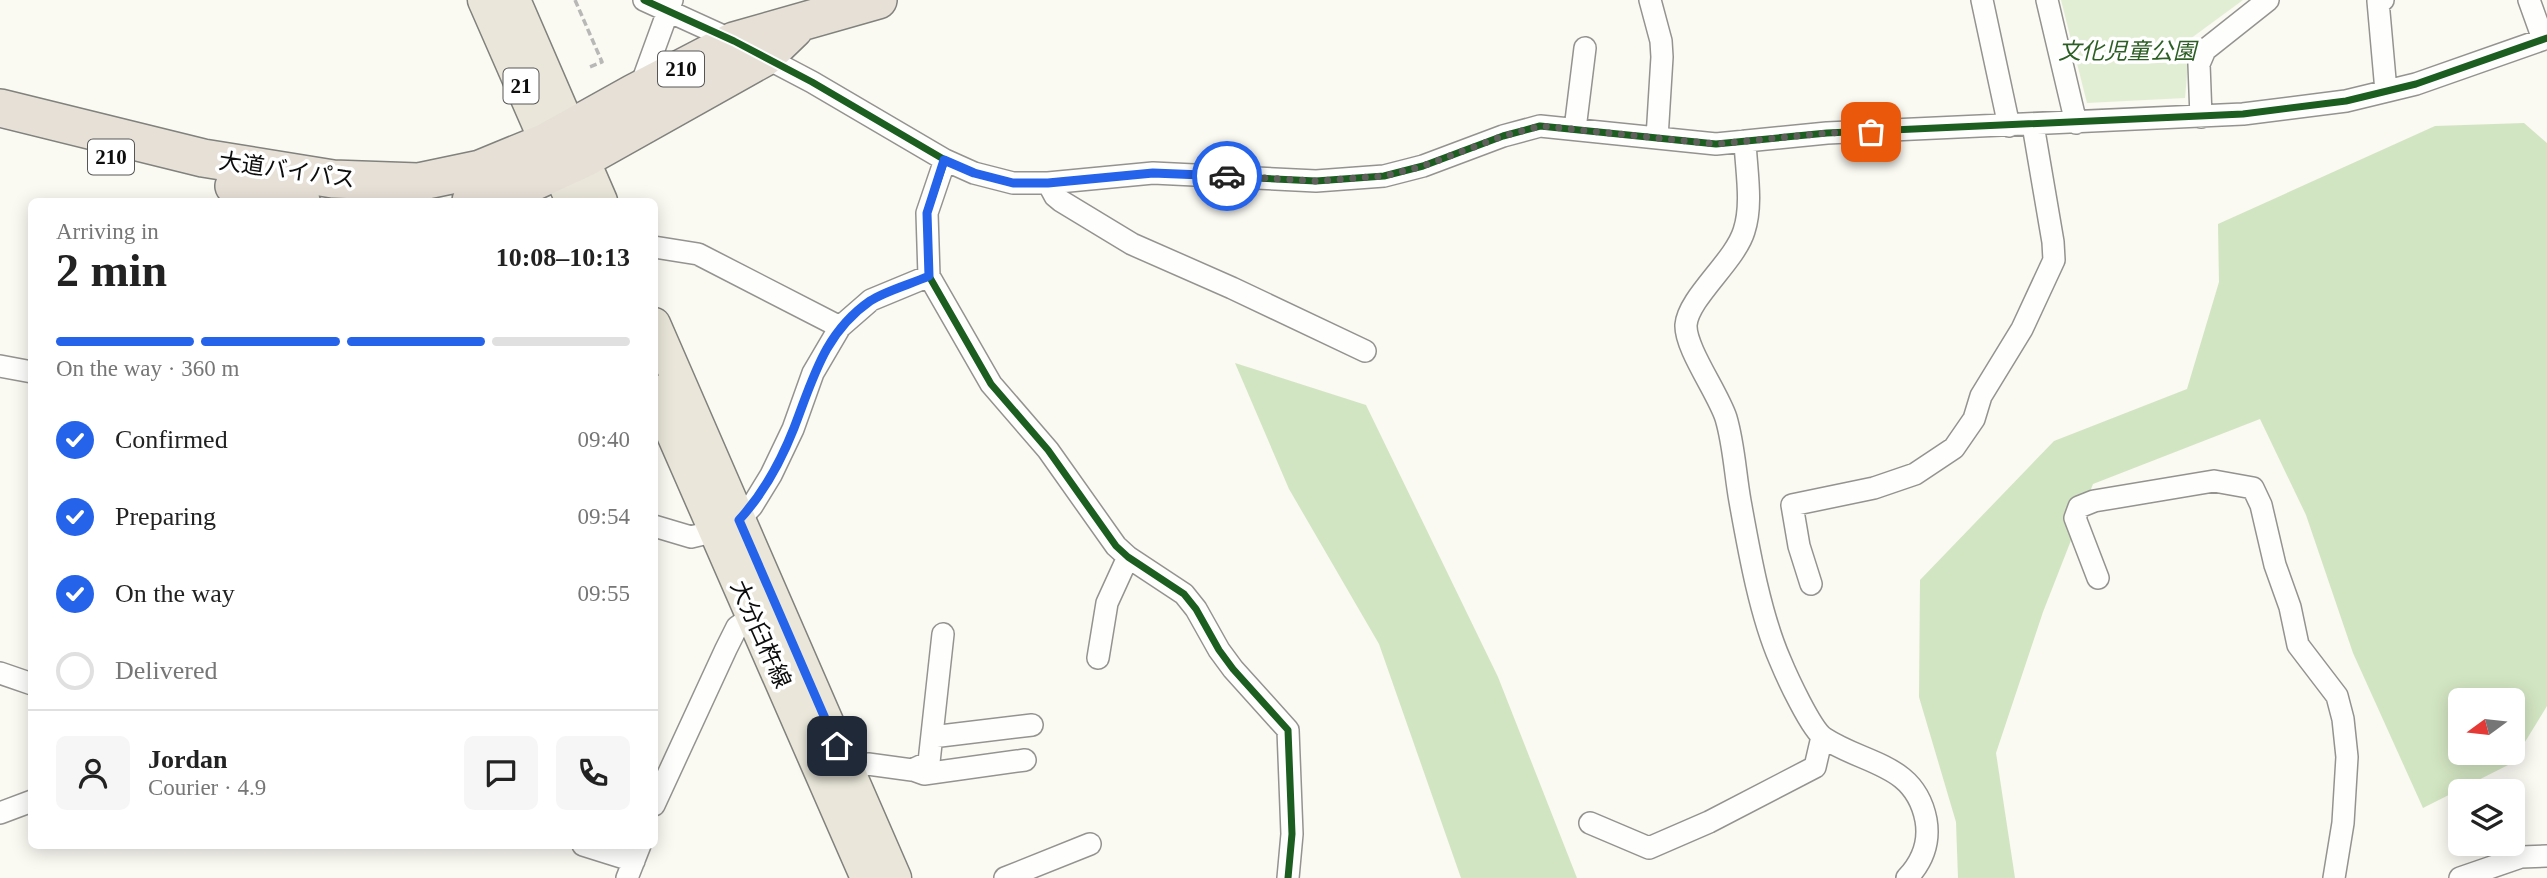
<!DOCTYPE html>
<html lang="en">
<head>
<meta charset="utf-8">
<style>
	body { margin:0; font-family:"Times New Roman","Noto Sans JP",serif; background:#f6f6f6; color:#222; height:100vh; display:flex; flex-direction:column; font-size:26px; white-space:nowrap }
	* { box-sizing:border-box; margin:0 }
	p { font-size:23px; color:#767676 }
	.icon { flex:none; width:38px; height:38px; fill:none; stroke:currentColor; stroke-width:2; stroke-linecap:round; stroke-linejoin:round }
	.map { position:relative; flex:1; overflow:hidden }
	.drawer { position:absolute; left:28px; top:198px; width:630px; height:651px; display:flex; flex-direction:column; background:#fff; border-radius:10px; box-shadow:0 4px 18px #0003 }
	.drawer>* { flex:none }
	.needle { width:46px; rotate:255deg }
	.tools { position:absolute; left:2448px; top:688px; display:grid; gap:14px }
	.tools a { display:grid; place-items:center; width:77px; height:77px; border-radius:10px; background:#fff; box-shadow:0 4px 18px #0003; font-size:35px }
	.pin { position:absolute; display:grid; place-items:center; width:60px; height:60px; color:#fff; margin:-30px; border-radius:14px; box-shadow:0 4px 10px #0006 }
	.courier { position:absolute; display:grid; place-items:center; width:70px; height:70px; margin:-35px; border:5px solid #2563eb; border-radius:50%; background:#fff; color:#222; box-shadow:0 2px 9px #0007 }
	.head em { font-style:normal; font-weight:800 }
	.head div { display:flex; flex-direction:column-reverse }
	.head { display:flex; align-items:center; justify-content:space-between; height:119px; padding:0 28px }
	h1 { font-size:46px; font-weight:800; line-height:52px }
	.bar { display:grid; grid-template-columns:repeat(4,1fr); gap:10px 7px; align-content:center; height:84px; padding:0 28px }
	.bar i { height:9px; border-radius:5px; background:#e0e0e0 }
	.bar .on { background:#2563eb }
	.bar p { grid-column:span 4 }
	.line { display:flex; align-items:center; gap:18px; padding:0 28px; border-top:2px solid #e0e0e0 }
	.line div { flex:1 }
	.round { display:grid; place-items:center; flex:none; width:74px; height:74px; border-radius:10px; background:#f6f6f6 }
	ol { padding:0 28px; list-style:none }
	li { display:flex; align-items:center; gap:21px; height:77px }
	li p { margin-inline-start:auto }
	li .icon { padding:7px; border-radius:50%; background:#2563eb; color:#fff; stroke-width:4 }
	li:last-child { color:#767676 }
	li i { width:38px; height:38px; border:4px solid #e0e0e0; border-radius:50% }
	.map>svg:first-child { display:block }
	.green { fill:#e2eed4 }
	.forest { fill:#d2e5c2; fill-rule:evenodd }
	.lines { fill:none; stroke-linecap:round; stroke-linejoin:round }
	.street-casing { stroke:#949390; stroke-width:24 }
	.primary-casing { stroke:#81817d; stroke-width:35 }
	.highway-casing { stroke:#81817d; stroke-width:40 }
	.path { stroke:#b8b8b6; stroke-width:3.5; stroke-dasharray:7 3.5; stroke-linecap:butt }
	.street { stroke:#fefefd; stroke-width:21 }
	.primary { stroke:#eae7da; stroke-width:32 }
	.highway { stroke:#e7e0d7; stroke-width:37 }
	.cycleway-casing { stroke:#fff; stroke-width:11 }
	.cycleway { stroke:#1b5e20; stroke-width:7 }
	.done { stroke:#60605d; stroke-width:7; stroke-dasharray:0 12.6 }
	.route { stroke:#2563eb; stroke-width:9 }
	.labels { text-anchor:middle; stroke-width:7; stroke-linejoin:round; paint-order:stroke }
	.shield { fill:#fff; stroke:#565656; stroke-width:2 }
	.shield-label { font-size:21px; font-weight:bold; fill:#0d0d0d }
	.park-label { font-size:23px; font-style:italic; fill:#2c5f23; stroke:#fff }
	.street-label { font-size:23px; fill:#0d0d0d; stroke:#fff }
</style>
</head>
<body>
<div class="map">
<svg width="2547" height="878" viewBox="0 0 2547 878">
	<rect width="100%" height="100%" fill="#faf9f2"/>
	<path class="green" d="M2061,0h182l-53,39 -5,59 -98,5z"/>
	<path class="forest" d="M2524,123l23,20v563l-35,57 -89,45 -70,-155 -47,-138 -46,-96 -167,65 -50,128 -47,141 19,125h-57l-2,-56 -37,-125 1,-117 134,-139 133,-52 32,-107 -1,-58 217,-98zM2460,700h53v52h-53z
		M1235,363l131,42 132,272 79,201h-116l-82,-234 -90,-155z"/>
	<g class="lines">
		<defs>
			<path id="street" d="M644,0l90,41 78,41 133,78 29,13 39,10h35l105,-10 163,8 68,-5 39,-10 80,-30 37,-10 176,18 111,-11 416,-19 103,-13 70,-17 131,-46
				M1650,0l11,41 1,16 -5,81
				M1982,0l27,126
				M2047,0l29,123
				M2383,0l-5,1 8,90
				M2529,0l14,39
				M637,89l4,-4 31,-85
				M2201,117l-2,-53 6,-14 63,-50
				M1575,129l10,-81
				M1745,141c1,28 8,63 -1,90 -9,30 -56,67 -58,94 -1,23 32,68 40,93 8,27 9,55 14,83 9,50 20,113 40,159 7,17 31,69 44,78 41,27 91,25 102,82 4,23 -4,42 -19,58
				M945,160l-18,53 2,63 62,108 57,66 68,96 12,11 56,37 12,15 23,41 14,19 55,61 4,104 -4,44
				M1048,183l7,13 6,5 71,43 100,44 133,63
				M654,247l44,7 142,73
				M0,366l32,6
				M654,526l37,11 25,-6 23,-11 13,-14 19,-31 22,-46 20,-56 27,-46 31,-27 58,-24
				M2098,578l-23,-60 4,-11 15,-6 120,-20 39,7 8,17 14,60 15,42 8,38 39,51 6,23 4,38 -4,66 -9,55
				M1811,584l-12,-38 -7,-41 82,-17 41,-14 39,-26 20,-29 7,-23 41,-67 32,-69 -1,-18 -20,-117
				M1098,658l9,-55 21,-46
				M0,673l32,11
				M932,737l100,-12
				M913,770l11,4 101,-14
				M836,775l32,-11 44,6 17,-8 14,-128
				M654,805l72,-156 11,-22 24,-17
				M0,813l32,-12
				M1590,823l59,25 60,-26 106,-55 7,-30
				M583,845l51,16
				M627,878l13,-33
				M1005,878l85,-34
				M2460,878l61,-21 26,-1"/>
			<path id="primary" d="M484,0l88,201
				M514,0l87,201
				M654,324l241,554
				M654,391l213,487"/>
			<path id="highway" d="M0,108l203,50 130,21 85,3 62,-13 66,-27 88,-49 100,-52 144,-41
				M234,186l67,15
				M471,201l51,-14 61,-28 182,-102 29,-28"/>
		</defs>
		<use href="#street" class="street-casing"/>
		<use href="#primary" class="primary-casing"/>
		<use href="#highway" class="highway-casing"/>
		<path class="path" d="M575,0l27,62 -15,6"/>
		<use href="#street" class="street"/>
		<use href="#primary" class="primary"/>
		<use href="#highway" class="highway"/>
		<defs>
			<path id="cycleway" d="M644,0l90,41 78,41 133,78 29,13 39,10h35l105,-10 163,8 68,-5 39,-10 80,-30 37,-10 176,18 111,-11 416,-19 103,-13 70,-17 131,-46
				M945,160l-18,53 2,63 62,108 57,66 68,96 12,11 56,37 12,15 23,41 14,19 55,61 4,104 -4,44"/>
		</defs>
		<use href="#cycleway" class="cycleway-casing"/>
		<use href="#cycleway" class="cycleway"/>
	</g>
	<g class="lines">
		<path class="done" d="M1227,176l89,5 68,-5 39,-10 80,-30 38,-10 175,18 111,-11 44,-1"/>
		<path class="route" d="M837,746l-98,-226c24,-26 42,-59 55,-92 19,-49 30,-95 76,-127 15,-10 41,-17 59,-25l-2,-63 17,-53 30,13 39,10h35l105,-10 74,3"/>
	</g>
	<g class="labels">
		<g class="shield">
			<rect x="658" y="51.5" width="46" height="35" rx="5"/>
			<rect x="503.5" y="68.5" width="35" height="35" rx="5"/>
			<rect x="88" y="139.5" width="46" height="35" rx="5"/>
		</g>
		<g class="shield-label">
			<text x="681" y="76">210</text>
			<text x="521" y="93">21</text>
			<text x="111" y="164">210</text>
		</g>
		<g class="park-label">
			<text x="2127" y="59">文化児童公園</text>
		</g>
		<g class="street-label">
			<text transform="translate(287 170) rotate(8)" y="8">大道バイパス</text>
			<text transform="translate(761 634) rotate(66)" y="8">大分臼杵線</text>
		</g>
	</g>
</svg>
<div class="tools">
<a><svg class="needle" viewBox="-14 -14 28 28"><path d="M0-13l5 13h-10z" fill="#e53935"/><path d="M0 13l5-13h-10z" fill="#767676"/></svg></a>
<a><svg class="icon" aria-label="layers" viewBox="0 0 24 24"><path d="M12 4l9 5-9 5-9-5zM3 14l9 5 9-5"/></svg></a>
</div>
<div class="pin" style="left:1871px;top:132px;background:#ea580c"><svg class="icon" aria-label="bag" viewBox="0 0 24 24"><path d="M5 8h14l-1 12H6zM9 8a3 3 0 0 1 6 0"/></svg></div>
<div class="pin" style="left:837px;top:746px;background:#1f2937"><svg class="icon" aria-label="home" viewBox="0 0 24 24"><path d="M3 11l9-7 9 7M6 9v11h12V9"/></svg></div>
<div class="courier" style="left:1227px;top:176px"><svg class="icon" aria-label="car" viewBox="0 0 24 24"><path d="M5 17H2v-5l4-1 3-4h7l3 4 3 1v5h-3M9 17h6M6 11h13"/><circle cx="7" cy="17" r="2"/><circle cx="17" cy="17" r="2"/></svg></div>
<section class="drawer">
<div class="head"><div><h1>2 min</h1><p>Arriving in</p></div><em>10:08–10:13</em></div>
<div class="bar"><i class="on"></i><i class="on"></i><i class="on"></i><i></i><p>On the way · 360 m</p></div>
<ol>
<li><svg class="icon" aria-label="check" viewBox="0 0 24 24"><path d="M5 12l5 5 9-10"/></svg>Confirmed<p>09:40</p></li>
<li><svg class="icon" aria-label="check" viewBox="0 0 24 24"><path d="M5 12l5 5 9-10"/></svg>Preparing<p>09:54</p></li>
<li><svg class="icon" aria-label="check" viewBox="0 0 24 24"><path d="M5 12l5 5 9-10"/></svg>On the way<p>09:55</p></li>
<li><i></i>Delivered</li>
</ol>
<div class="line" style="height:126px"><a class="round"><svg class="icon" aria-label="person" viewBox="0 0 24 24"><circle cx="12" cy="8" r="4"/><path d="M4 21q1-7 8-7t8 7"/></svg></a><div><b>Jordan</b><p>Courier · 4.9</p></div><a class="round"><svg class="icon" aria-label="chat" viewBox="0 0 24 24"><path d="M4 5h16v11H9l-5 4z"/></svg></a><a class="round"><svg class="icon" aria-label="phone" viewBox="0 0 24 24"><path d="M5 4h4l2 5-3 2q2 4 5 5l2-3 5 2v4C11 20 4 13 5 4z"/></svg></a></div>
</section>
</div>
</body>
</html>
